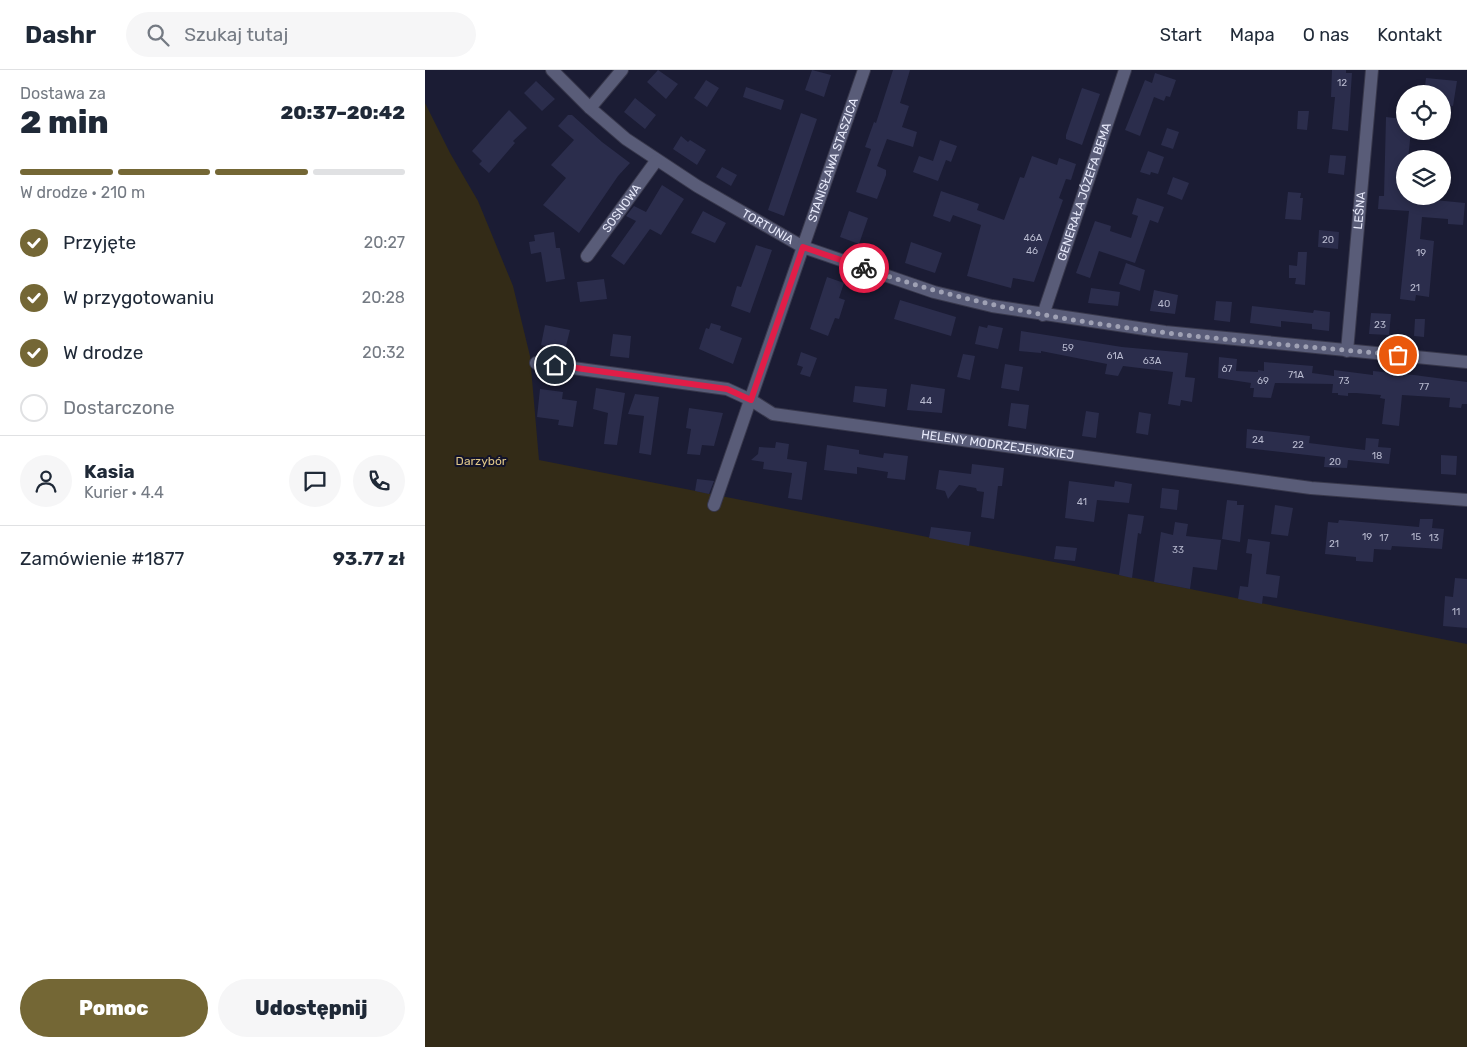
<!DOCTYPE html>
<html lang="pl">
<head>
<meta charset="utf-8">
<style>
	body { margin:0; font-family:Rubik,sans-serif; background:#f6f6f7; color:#1f2937; height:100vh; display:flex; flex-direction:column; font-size:19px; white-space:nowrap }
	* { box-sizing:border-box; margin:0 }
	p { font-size:16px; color:#747a83 }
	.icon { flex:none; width:28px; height:28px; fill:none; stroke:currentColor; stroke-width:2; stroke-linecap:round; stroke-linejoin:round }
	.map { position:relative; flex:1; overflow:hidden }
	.panel { display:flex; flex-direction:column; background:#fff; width:425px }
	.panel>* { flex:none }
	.tools { position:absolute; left:971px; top:15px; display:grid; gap:10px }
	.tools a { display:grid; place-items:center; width:55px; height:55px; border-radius:50%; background:#fff; box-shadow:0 2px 8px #0003; font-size:25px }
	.pin { position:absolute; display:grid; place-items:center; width:42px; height:42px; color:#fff; margin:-21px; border:2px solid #fff; border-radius:50%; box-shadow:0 1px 5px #0007 }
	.courier { position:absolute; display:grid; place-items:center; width:50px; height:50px; margin:-25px; border:4px solid #e11d48; border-radius:50%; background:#fff; color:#222; box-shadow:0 1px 6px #0007 }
	.headline em { font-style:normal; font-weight:800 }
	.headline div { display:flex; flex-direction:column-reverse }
	.headline { display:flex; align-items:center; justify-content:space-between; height:85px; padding:0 20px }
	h1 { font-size:32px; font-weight:800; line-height:38px }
	.bar { display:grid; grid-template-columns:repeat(4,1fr); gap:8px 5px; align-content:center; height:60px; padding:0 20px }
	.bar i { height:6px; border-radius:4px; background:#e0e1e3 }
	.bar .on { background:#746735 }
	.bar p { grid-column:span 4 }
	.line { display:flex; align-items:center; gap:12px; padding:0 20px; border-top:1px solid #e0e1e3 }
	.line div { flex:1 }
	.round { display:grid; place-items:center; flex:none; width:52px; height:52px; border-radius:26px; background:#f6f6f7 }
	ol { padding:0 20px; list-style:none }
	li { display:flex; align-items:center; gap:15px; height:55px }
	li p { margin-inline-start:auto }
	li .icon { padding:5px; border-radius:50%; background:#746735; color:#fff; stroke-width:4 }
	li:last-child { color:#747a83 }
	li i { width:28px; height:28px; border:2px solid #e0e1e3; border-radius:50% }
	.button { display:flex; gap:10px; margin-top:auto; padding:10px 20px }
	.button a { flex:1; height:58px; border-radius:30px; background:#746735; color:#fff; font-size:20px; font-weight:800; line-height:58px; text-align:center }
	.button a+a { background:#f6f6f7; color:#1f2937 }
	header { display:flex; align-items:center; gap:30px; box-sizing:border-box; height:70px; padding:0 25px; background:#fff; border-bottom:1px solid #e0e1e3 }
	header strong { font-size:24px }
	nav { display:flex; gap:28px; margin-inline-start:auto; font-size:18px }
	.search { width:350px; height:45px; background:#f6f6f7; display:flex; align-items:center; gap:12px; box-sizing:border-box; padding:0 18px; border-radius:28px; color:#747a83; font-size:19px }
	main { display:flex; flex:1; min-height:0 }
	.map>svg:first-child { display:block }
	.green { fill:#332b17 }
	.building { fill:#2b2d4c }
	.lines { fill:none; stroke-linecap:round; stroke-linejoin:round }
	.minor-casing { stroke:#38384c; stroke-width:14 }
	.minor { stroke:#595c78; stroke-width:12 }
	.done { stroke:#9fa1b4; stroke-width:5; stroke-dasharray:0 9 }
	.route { stroke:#e11d48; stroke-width:6 }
	.labels { text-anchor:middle; stroke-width:4; stroke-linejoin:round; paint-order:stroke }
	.number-label { font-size:10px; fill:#b7b9ce }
	.street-label { font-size:12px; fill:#e6e8f9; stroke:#12132a }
	.park-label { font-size:12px; fill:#dfc687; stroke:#12132a }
</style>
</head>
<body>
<header>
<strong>Dashr</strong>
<div class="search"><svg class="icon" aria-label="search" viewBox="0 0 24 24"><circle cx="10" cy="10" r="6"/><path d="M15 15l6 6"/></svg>Szukaj tutaj</div>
<nav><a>Start</a><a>Mapa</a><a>O nas</a><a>Kontakt</a></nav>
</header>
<main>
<section class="panel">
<div class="headline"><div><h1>2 min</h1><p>Dostawa za</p></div><em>20:37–20:42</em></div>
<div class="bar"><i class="on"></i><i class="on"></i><i class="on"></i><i></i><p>W drodze · 210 m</p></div>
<ol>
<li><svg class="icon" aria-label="check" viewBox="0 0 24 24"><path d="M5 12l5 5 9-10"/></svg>Przyjęte<p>20:27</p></li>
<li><svg class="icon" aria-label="check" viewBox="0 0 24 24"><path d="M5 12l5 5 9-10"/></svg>W przygotowaniu<p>20:28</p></li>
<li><svg class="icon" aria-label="check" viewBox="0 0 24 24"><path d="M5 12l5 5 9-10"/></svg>W drodze<p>20:32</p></li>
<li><i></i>Dostarczone</li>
</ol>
<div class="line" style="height:90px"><a class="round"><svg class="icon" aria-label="person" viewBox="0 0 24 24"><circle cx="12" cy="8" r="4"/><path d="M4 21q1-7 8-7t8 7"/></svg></a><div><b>Kasia</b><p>Kurier · 4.4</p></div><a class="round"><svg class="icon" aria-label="chat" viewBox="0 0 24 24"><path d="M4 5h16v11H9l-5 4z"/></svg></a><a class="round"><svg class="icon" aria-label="phone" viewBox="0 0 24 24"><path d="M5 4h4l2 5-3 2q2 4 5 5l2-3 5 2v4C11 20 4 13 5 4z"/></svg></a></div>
<div class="line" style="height:65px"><div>Zamówienie #1877</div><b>93.77 zł</b></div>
<div class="button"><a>Pomoc</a><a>Udostępnij</a></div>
</section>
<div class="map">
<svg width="1042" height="977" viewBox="0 0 1042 977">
	<rect width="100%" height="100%" fill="#1b1c34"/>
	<path class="green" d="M0,33l25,50 28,48 35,85 17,70 9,104 928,184v403h-1042z"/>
	<path class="building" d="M233,0l20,14 -12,15 -19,-17z
		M387,0l19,5 -7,22 -19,-7z
		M468,0h17l-10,33 9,3 -7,21 15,5 -4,15 -26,-8 -10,27 9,4v5l-9,24 -21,-7 15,-43 -6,-2 9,-25 2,1z
		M907,0h14v3h6l-4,58 -16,-2 3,-32h-4z
		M730,3l21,7 -6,17 -4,-1 -2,5 -10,-4 -14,39 -15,-6 20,-50 7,3z
		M1001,8l31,3 -4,25 -10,-1v-11h-19z
		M281,10l13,8 -12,19 -13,-9z
		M111,11l19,18 -13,12 -18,-18z
		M321,17l38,13 -3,10 -38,-13z
		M657,18l18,6 -18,51 -16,-6v-4z
		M210,28l21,17 -11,14 -21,-17z
		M84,40l18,18 -14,13 2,2 -26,30 -10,-9 3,-3 -10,-10z
		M873,41h11l-2,19 -10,-1z
		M376,43l16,6 -33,97 -16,-6z
		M143,45h4l30,27 28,21 -12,13 -39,57 -36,-28 23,-27 -15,-13 23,-25 -16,-14z
		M961,47l17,2 -1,12h9l-3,28h-3l-1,38 61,6 -2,22 -15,-1v-5l-26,-2 -2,22 14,2 -5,56 -13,-2 -1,6 -15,-2 9,-88 -31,-2 1,-13h5z
		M742,58l12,4 -6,17 -12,-4z
		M256,66l7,6 2,-2 16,10 -9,15 -24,-16z
		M515,70l17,6 -6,16 -5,-2 -8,21 -25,-9 6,-16 14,5z
		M723,81l16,6 -6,17 -7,-2 -1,3 -10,-3z
		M905,85l16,1 -2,19 -16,-2z
		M607,86l25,9 2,-7 17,6 -5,16 -5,-1 -7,19 4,2 -29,82 -21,-4 -2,10 -44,-12 14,-51 -28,-10 -3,7 -17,-6 8,-25 38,13 -2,6 27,10 16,-43 4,1z
		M297,97l15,8 -6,11 -15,-9z
		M748,107l16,6 -7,17 -15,-6z
		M237,115l22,14 -23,36 -11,-6 -26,36 -13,-9 25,-35 -10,-5 8,-10 12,6z
		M863,122l13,1 -1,5h3l-2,22 -16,-1z
		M712,128l27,9 -6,16 -8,-3 -15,43 -36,-12 -9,27 -14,-5 19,-52 16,5 -1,5 21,7 7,-22 -6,-2z
		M278,141l23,12 -11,20 -24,-10z
		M424,141l19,7 -9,26 -19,-7z
		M894,160l20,2 -1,17 -20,-2z
		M129,162l2,16h4l5,31 -19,3 -5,-30 -10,2 -2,-12 6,-1 -1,-6z
		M486,172l31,11 -7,20 -30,-10z
		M331,175l16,5 -22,63 -19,-7 6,-20 4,1z
		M873,182h9l-2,33 -10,-1 1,-6h-7v-13l8,1z
		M701,193l19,7 -5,21 -21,-7z
		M402,207l17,6 -5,15 6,2 -6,19 -4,-1 -7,18 -18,-7z
		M179,209l3,20 -27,3 -3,-20z
		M666,218l29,4 -2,14 -30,-3z
		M729,220l24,5 -3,19 -25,-3z
		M475,230l56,17 -5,19 -57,-17z
		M791,231l16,1 -2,20 -16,-2z
		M827,236l61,7 1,-3 16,2 -1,19 -17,-2v-5l-31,-3v6l-31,-4z
		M946,243l20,1 -2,21 -20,-1z
		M990,249h10l-1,18 -10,-1z
		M286,253l10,3 -1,4 22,8 -9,26 -34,-15 7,-21 3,1z
		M120,255l25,5 -5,20 -24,-5z
		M563,255l15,3 -5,21 -23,-5 4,-18 8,2z
		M596,261l101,16 66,6 -3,24 10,1 -3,24 -11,-2 -1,6 -12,-2 5,-32 -50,-6 -5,10 -13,-2 2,-10 -66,-13v2l-22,-2z
		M188,264l18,2 -2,22 -19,-2z
		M376,282l16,6 -7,19 -10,-3 3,-7 -6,-2z
		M538,284l12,2 -5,24 -13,-3z
		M794,287l18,2 -1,12 22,1v-2l6,1v-9l49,4 -1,7 22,3v-6l39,5v-4l41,4 53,7v22h-5l-1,4 -12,-1 1,-9 -48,-3 -3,31 -17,-2 3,-25 -5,-1 1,-3 -25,-2h-8v3l-10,-1v-2h-6l1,-9 -58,-1 -4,15 -18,-1 1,-9h-4l1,-5 -33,-5z
		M580,294l18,3 -4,24 -18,-3z
		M486,314l34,5 -3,24 -35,-3z
		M430,316l32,3 -2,18 -32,-5z
		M171,318l29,5 -8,52 -13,-1 4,-31 -15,-4z
		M115,319l23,3 -1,7 15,2 -4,26 -15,-2 1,-5 -22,-3z
		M210,324l24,3 -8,58 -12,-2 5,-37 -16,-2z
		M586,333l18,2 -3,24 -18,-3z
		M264,338l34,5 -9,33 -12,-1 -2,10 -13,-1 4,-25 -5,-1z
		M661,341l13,2 -3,25 -14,-2z
		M714,342l12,2 -3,21 -12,-2z
		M822,359l63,7 -1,7 56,7 1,-12 13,1 -1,8 13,1 -2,16 -41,-4 -1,8 -23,-1 1,-10 -79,-9z
		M351,372l13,2 -2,15 20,3 -5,38 -14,-2 4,-25 -29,-4 1,-7 -13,-2 7,-6 1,-7 16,1z
		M402,375l32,5v4l24,4 1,-5 24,3 -3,24 -18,-2 1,-6 -31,-5v7l-33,-4z
		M1016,385l16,1 -1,19 -15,-1z
		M547,394l32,4 -2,18h-4l-4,33 -13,-2 3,-25 -7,-1 -1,-3 -17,-3 -11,14 -3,-8 -9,-2 3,-19 32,4z
		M272,409l17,2 -5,13 -14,-3z
		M644,411l45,6 1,-6 17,3 -3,19 -32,-3 -3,22 -29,-4z
		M737,418l17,2 -2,20 -17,-2z
		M802,430l10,1v4h7l-4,37 -18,-3z
		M850,435l18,3 -5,28 -17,-2z
		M703,444l16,2 -3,18 -3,-1 -6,45 -13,-3z
		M995,449h13l-1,9 12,1 -2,20 -50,-3 -1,4 -17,-1 -1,13 -17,-1v-4l-31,-3 3,-32 10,1 1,-3 80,7z
		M750,452l13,2 -2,12 35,4 -4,30 -24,-3 -3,22 -36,-7 7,-50 12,3z
		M506,457l40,5 -2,14 -40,-8z
		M823,469l22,3 -4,32 14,2 -3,22 -14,-2 -1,8 -24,-5 2,-13 8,1 4,-33 -6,-1z
		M631,476l21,2 -2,13 -21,-2z
		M1030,508l12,1v49l-24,-2 2,-30 8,1z"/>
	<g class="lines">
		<defs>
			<g id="minor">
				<path id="s1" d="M127,0l38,38 36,31 71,47 106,61 131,45 58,14 173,26 302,30"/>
				<path d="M165,38l32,-38"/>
				<path id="s2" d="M162,186l69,-95"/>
				<path id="s3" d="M618,245l82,-245"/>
				<path id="s4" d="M922,281l25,-281"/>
				<path id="s5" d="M111,293l191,26 24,11 22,14 538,74 156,12"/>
				<path id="s6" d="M289,435l150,-435"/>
			</g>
		</defs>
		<use href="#minor" class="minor-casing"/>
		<use href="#minor" class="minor"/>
	</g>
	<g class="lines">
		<path class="done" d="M439,198c171,61 355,70 534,87"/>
		<path class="route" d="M130,295l172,24 24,11 52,-153 61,21"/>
	</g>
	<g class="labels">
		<g class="number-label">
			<text x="917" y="16">12</text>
			<text x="608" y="171">46A</text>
			<text x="903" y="173">20</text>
			<text x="607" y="184">46</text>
			<text x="996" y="186">19</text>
			<text x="990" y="221">21</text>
			<text x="739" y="237">40</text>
			<text x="955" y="258">23</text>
			<text x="643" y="281">59</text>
			<text x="690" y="289">61A</text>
			<text x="727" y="294">63A</text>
			<text x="802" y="302">67</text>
			<text x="871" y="308">71A</text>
			<text x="838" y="314">69</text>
			<text x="919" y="314">73</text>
			<text x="999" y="320">77</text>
			<text x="501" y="334">44</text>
			<text x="833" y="373">24</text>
			<text x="873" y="378">22</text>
			<text x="952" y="389">18</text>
			<text x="910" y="395">20</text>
			<text x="657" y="435">41</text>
			<text x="942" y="470">19</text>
			<text x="991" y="470">15</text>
			<text x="959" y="471">17</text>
			<text x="1009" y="471">13</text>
			<text x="909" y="477">21</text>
			<text x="753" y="483">33</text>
			<text x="1031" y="545">11</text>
		</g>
		<g class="street-label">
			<text dy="4" stroke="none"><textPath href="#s6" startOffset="365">STANISŁAWA STASZICA</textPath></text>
			<text dy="4" stroke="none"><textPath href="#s3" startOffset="130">GENERAŁA JÓZEFA BEMA</textPath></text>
			<text dy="4" stroke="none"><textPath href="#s2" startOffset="59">SOSNOWA</textPath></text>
			<text dy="4" stroke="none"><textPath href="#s4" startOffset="141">LEŚNA</textPath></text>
			<text dy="4" stroke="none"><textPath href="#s1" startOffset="268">TORTUNIA</textPath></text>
			<text dy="4" stroke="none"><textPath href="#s5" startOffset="472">HELENY MODRZEJEWSKIEJ</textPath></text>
		</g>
		<g class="park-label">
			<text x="56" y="395">Darzybór</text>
		</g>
	</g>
</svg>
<div class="tools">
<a><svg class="icon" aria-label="locate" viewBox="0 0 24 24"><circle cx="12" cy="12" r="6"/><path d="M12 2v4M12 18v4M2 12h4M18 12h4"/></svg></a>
<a><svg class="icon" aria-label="layers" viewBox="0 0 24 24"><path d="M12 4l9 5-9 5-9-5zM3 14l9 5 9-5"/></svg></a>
</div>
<div class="pin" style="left:973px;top:285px;background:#ea580c"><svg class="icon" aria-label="bag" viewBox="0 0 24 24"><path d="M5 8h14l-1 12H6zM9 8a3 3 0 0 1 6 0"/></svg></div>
<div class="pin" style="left:130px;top:295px;background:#1f2937"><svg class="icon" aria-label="home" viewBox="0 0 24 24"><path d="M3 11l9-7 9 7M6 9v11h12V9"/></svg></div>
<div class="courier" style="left:439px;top:198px"><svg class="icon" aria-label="bike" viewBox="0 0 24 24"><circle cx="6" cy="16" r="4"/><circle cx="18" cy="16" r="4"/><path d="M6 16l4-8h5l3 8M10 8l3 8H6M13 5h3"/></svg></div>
</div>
</main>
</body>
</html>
